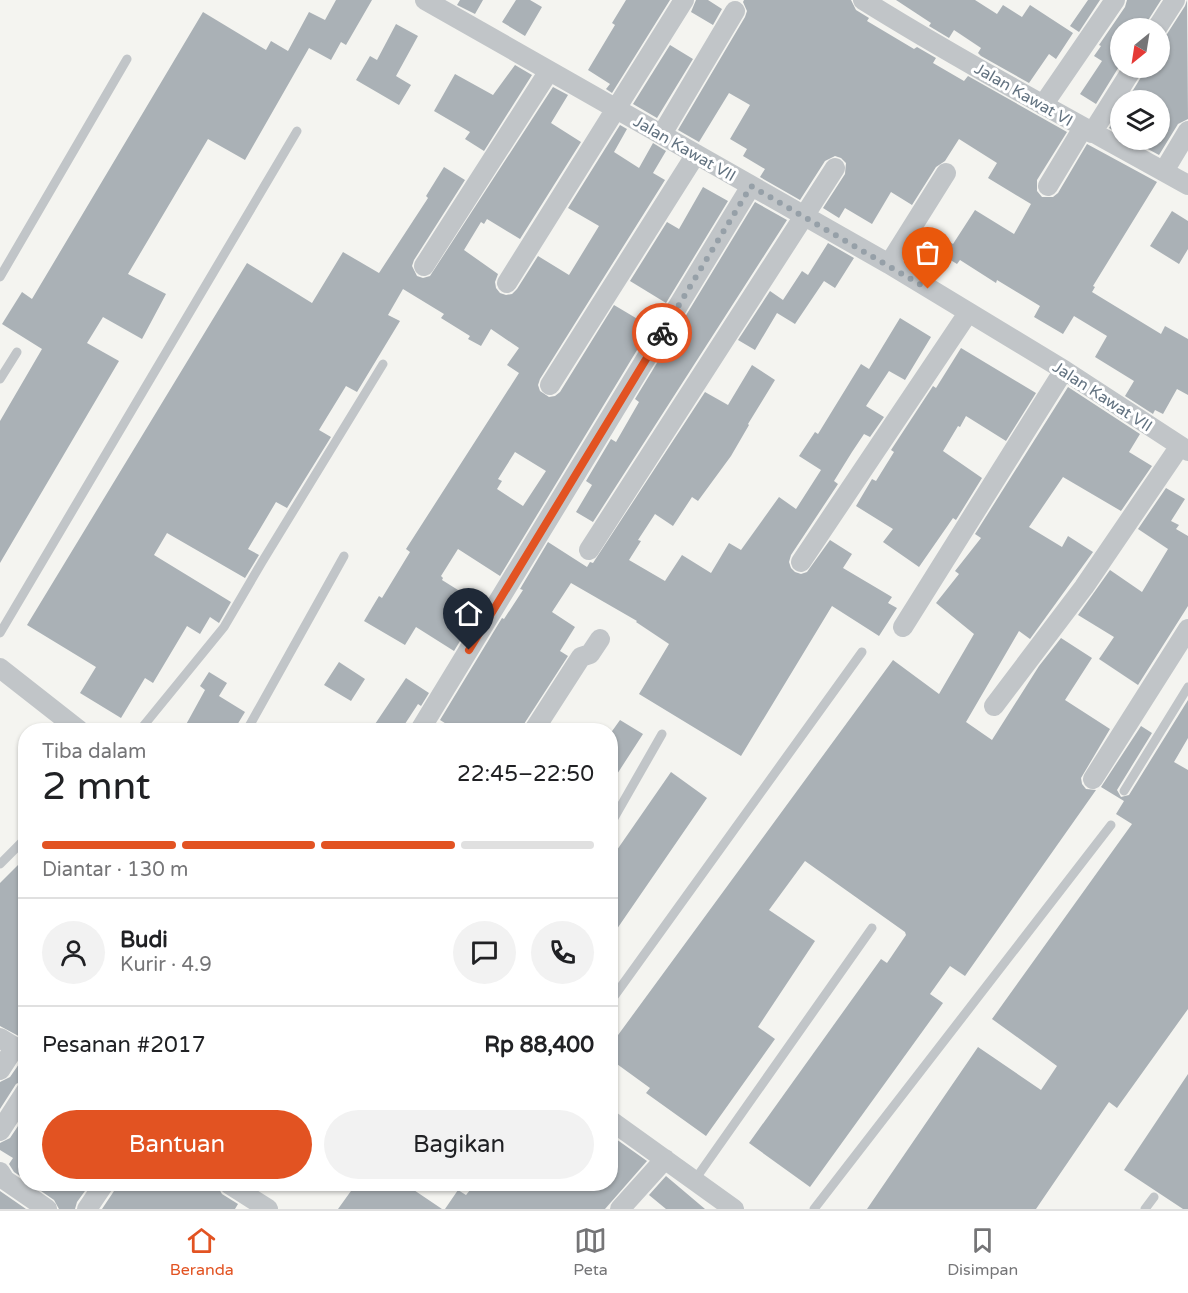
<!DOCTYPE html>
<html lang="id">
<head>
<meta charset="utf-8">
<style>
	body { margin:0; font-family:"Varela Round",sans-serif; background:#f2f2f2; color:#202124; height:100vh; display:flex; flex-direction:column; font-size:22px; white-space:nowrap }
	* { box-sizing:border-box; margin:0 }
	p { font-size:20px; color:#757577 }
	.icon { flex:none; width:33px; height:33px; fill:none; stroke:currentColor; stroke-width:2; stroke-linecap:round; stroke-linejoin:round }
	.map { position:relative; flex:1; overflow:hidden }
	.sheet { position:absolute; left:18px; top:723px; width:600px; height:468px; display:flex; flex-direction:column; background:#fff; border-radius:24px; box-shadow:0 2px 4px #0004 }
	.sheet>* { flex:none }
	.needle { width:39px; rotate:210deg }
	.tools { position:absolute; left:1110px; top:18px; display:grid; gap:12px }
	.tools a { display:grid; place-items:center; width:60px; height:60px; border-radius:50%; background:#fff; box-shadow:0 2px 4px #0004; font-size:30px }
	.pin { position:absolute; display:grid; place-items:center; width:51px; height:51px; color:#fff; margin:-62px -26px; border-radius:50% 50% 50% 0; rotate:-45deg; box-shadow:0 0 6px #0007 }
	.pin .icon { rotate:45deg }
	.courier { position:absolute; display:grid; place-items:center; width:60px; height:60px; margin:-30px; border:4px solid #e25322; border-radius:50%; background:#fff; color:#222; box-shadow:0 2px 8px #0007 }
	.headline em { font-style:normal; font-weight:600 }
	.headline div { display:flex; flex-direction:column-reverse }
	.headline { display:flex; align-items:center; justify-content:space-between; height:102px; padding:0 24px }
	h1 { font-size:39px; font-weight:600; line-height:45px }
	.bar { display:grid; grid-template-columns:repeat(4,1fr); gap:9px 6px; align-content:center; height:72px; padding:0 24px }
	.bar i { height:8px; border-radius:4px; background:#e0e0e0 }
	.bar .on { background:#e25322 }
	.bar p { grid-column:span 4 }
	.line { display:flex; align-items:center; gap:15px; padding:0 24px; border-top:2px solid #e0e0e0 }
	.line div { flex:1 }
	.round { display:grid; place-items:center; flex:none; width:63px; height:63px; border-radius:32px; background:#f2f2f2 }
	.primary-button { display:flex; gap:12px; margin-top:auto; padding:12px 24px }
	.primary-button a { flex:1; height:69px; border-radius:36px; background:#e25322; color:#fff; font-size:24px; font-weight:600; line-height:69px; text-align:center }
	.primary-button a+a { background:#f2f2f2; color:#202124 }
	.tabs { display:flex; justify-content:space-around; align-items:center; height:84px; border-top:2px solid #e0e0e0; background:#fff; font-size:16px; color:#757577 }
	.tabs a { display:grid; justify-items:center; gap:3px }
	.tabs .on { color:#e25322 }
	.map>svg:first-child { display:block }
	.building { fill:#aab1b6; fill-rule:evenodd }
	.lines { fill:none; stroke-linecap:round; stroke-linejoin:round }
	.lane { stroke:#c1c5c8; stroke-width:9 }
	.street { stroke:#c1c5c8; stroke-width:20 }
	.done { stroke:#96a0a8; stroke-width:6; stroke-dasharray:0 10.8 }
	.route { stroke:#e25322; stroke-width:8 }
	.labels { text-anchor:middle; stroke-width:6; stroke-linejoin:round; paint-order:stroke }
	.street-label { font-size:16px; fill:#637381; stroke:#fff }
</style>
</head>
<body>
<div class="map">
<svg width="1188" height="1209" viewBox="0 0 1188 1209">
	<rect width="100%" height="100%" fill="#f4f4f0"/>
	<path class="building" d="M336,0h36l-26,45 -5,-3 -10,18 -22,-12 -64,112 -37,-21 -80,135 38,20 -24,45 -39,-22 -16,26 32,18 -119,202v-142l42,-72 -40,-25 20,-32 10,7 171,-287 63,38 5,-9 17,10 21,-39 16,8z
		M460,0h23l-8,14 -18,-9z
		M516,0h14l12,7 -17,29 -23,-14z
		M626,0h44l-58,93 -6,-4 4,-5 -22,-14 27,-45 -3,-2z
		M696,0h12l14,9 -9,16 -22,-13z
		M744,0h107l5,10 13,8 -2,3 47,28 3,-2 19,11 -3,5 31,18 4,-5 99,56 -30,48v11l5,6h11l5,-4 29,-49 70,38 -64,104 2,1 -3,5 69,42 4,-8 23,13v56l-11,-6 -14,25 -8,-4 -2,4 -28,-18 9,-15 -39,-24 12,-21 -33,-20 -11,18 -29,-17 6,-11 -43,-26 -1,3 -36,-23 -3,4 -26,-16 -6,11 -13,-8 14,-23 27,16 22,-34 39,24 17,-30 -43,-26 9,-15 -38,-24 -14,22 -9,6 -24,38 -21,-13 -19,32 -27,-16 -6,10 -16,-10 22,-34 1,-11 -5,-5 -6,-2 -10,5 -25,39 -40,-23 5,-8 -22,-13 4,-7 -17,-10 20,-34 -21,-12 -30,49 -21,-12 67,-113 2,-6 -4,-9z
		M896,0h79l22,14 6,-9 19,12 8,-12 43,28 -17,26 -7,-5 -20,29 -48,-27 -3,-3 3,-5 -27,-18 -5,8 -20,-12 2,-3z
		M1088,0h12l-21,32 -9,-6z
		M1127,0h34l-14,22 -2,6h-25v37l-24,39 -16,-10 22,-33 -8,-5 7,-10 -2,-1 26,-38z
		M1187,0l1,119 -10,5 -19,31 -28,-15h29v-40h-33l16,-26 2,-6h15v-29l7,-5 18,-28z
		M396,24l22,12 -22,40 15,9 -12,20 -43,-25 14,-24 7,4z
		M670,45l23,14 -36,59 -24,-14z
		M515,65l17,10 -48,76 -19,-12 5,-7 -36,-21 21,-37 38,21z
		M553,87l15,8 -17,28 30,19 -61,97 -33,-20 -3,5 -3,-2 -17,28 34,24 -3,8 1,6 4,5 6,2 6,-1 5,-5 21,-33 31,19 30,-49 -31,-18 52,-83 7,4 -13,23 25,16 14,-25 13,8 -13,22 12,7 -125,199 -2,6 2,6 9,6 6,-1 5,-4 54,-87 37,22 -151,249 -42,-27 -17,27 2,2 -1,2 40,25 -28,46 -38,-24 -11,18 -41,-24 15,-25 3,2 28,-46 -4,-3 113,-176 -12,-8 12,-17 -28,-19 -10,17 -13,-7 2,-3 -29,-18 3,-4 -41,-25 -15,26 12,6 -43,71 -11,-6 -27,44 12,7 -44,71 -11,-6 -28,47 11,6 -14,23 -78,-45 -13,22 77,47 -12,21 -9,-6 -10,17 -13,-8 -34,57 -8,-5 -24,40 -41,-25 16,-26 -69,-42 220,-362 65,40 31,-51 36,21 49,-75 -2,-2 18,-29 21,13 -51,80 -2,6 5,10 6,2 7,-2zM515,452l31,19 -23,35 -26,-17 5,-8 -4,-2z
		M1120,110v24l-11,-6z
		M703,187l25,14 -62,102 -36,-22 37,-59 12,7z
		M755,202l32,18 -194,302 -17,-10 16,-27 -6,-4 25,-42 5,3 23,-40 -4,-3z
		M1172,211l16,10v28l-9,15 -29,-18z
		M828,243l26,15 -19,30 -11,-7 -29,43 -18,-11 -22,37 -17,-10 32,-49 13,9 19,-29 6,4z
		M900,318l31,19 -26,43 -16,-9 -23,35 18,11 -14,20 -6,-3 -12,18 -18,29 4,3 -47,71 -2,7 2,6 4,4 6,2 6,-2 23,-32 22,14 -9,14 49,29 -4,6 9,5 -18,28 -47,-30 -91,150 -102,-62 30,-50 -33,-22 1,-1 -66,-38 -19,29 23,15 -15,24 8,5 -44,68 -2,6h-66l-16,-10 62,-102 2,1 19,-29 -3,-1 28,-47 39,25 3,-5 3,1 112,-171 23,13 24,-40 23,15 -27,44 1,1 -18,31 -33,45 -6,-4 -19,29 -18,-12 -17,26 3,1 -12,19 36,21 17,-26 29,18 18,-30 12,7 38,-53 17,12 25,-39 -22,-14 16,-24 3,2 43,-70 8,5z
		M961,348l75,45 -30,48 -40,-25 -6,11 -2,-1 -15,25 39,27 -26,42 -3,-2 -34,49 -36,-25 10,-13 -37,-23 16,-27 4,2 18,-29 -3,-2 42,-64 3,2z
		M1068,387l72,47 -11,18 23,14 -31,45 -58,-34 -34,50 33,20 6,-11 25,16 -63,87 -11,-8 -53,91 26,18 47,-74 22,-28 31,20 -27,42 45,29 -29,49 1,6 4,5 10,1 -131,186 -15,-10 -20,28 13,9 -133,184 -61,-44 132,-184 6,4 19,-28 -1,-3 -100,-71 -36,49 46,31 -57,86 17,12 -69,97 -60,-43 4,-5 -40,-29v-13l283,-386 46,34 35,-60 -38,-31 23,-29 -4,-3 26,-33 -6,-4z
		M1166,488l19,11 -14,22 8,4 -3,4 12,7v70l-50,79 -39,-26 15,-22 -36,-22 32,-45 32,22 26,-43 -30,-20z
		M339,662l26,17 -14,22 -27,-16z
		M209,672l18,11 -8,13 26,16 -11,18h-51l22,-40 -5,-4z
		M406,678l23,15 -8,13 -3,-2 -17,26h-30z
		M1188,700v38l-14,24 14,8v239l-71,99 -8,-6 -73,107h-169l111,-162 63,43 16,-24 -65,-47 140,-195 -16,-10 8,-13 -23,-14 40,-61 11,7 -35,57 4,7 8,-2z
		M620,720l23,14 -33,51v-51z
		M671,772l36,26 -97,141v-79z
		M26,857v183l-26,-14v-143z
		M19,1064l7,2v13l-10,5 -16,25v-27l10,-5z
		M1188,1074v135h-5l-59,-39z
		M26,1114v66l-12,-8 -5,-8 4,-6 -13,-8v-7l10,-5z
		M616,1139l31,22 -42,48h-160l13,-19 8,5 9,-11h135v-38z
		M666,1176l39,33h-39l-17,-14z
		M31,1184h59l-13,18 -2,7h-16l-5,-9z
		M116,1184h100l6,10 16,10 -3,5h-133l12,-18z
		M356,1184h49l37,25h-104z
		M0,1191l26,18h-26z"/>
	<g class="lines">
		<path class="lane" d="M0,277l127,-218
			M0,379l17,-27
			M0,633l297,-502
			M140,730l84,-103 38,-65 121,-198
			M247,730l97,-174
			M1124,791l64,-104
			M610,825l52,-91
			M0,864l26,-26
			M610,1002l252,-350
			M694,1181l178,-253
			M814,1209l297,-384
			M1145,1209l9,-12"/>
		<path class="street" d="M425,0l464,264 175,106 124,81
			M863,0c106,66 216,124 325,185
			M1157,28l18,-28
			M1043,105l72,-105
			M1092,133l41,-65
			M662,134l73,-123
			M1164,171l24,-40
			M1048,186l35,-58
			M889,264l57,-91
			M424,266l125,-195
			M507,283l177,-283
			M550,385l146,-231
			M589,550l246,-382
			M801,562l167,-249
			M903,627l161,-257
			M0,668l79,62
			M994,706l90,-119 96,-141
			M420,730l331,-544
			M534,730l47,-73 9,-3 10,-15
			M1093,779l95,-150
			M0,1038l26,16
			M0,1070l15,-23
			M610,1120l124,89
			M0,1131l26,-40
			M0,1172l5,8 42,29
			M229,1184l39,25
			M87,1209l17,-25
			M620,1209l45,-50"/>
	</g>
	<g class="lines">
		<path class="done" d="M662,333l89,-147 177,103"/>
		<path class="route" d="M469,650l193,-317"/>
	</g>
	<g class="labels">
		<g class="street-label">
			<text transform="translate(1024 94) rotate(30)" y="6">Jalan Kawat VI</text>
			<text transform="translate(685 148) rotate(30)" y="6">Jalan Kawat VII</text>
			<text transform="translate(1103 396) rotate(33)" y="6">Jalan Kawat VII</text>
		</g>
	</g>
</svg>
<div class="tools">
<a><svg class="needle" viewBox="-14 -14 28 28"><path d="M0-13l5 13h-10z" fill="#e53935"/><path d="M0 13l5-13h-10z" fill="#757577"/></svg></a>
<a><svg class="icon" aria-label="layers" viewBox="0 0 24 24"><path d="M12 4l9 5-9 5-9-5zM3 14l9 5 9-5"/></svg></a>
</div>
<div class="pin" style="left:928px;top:289px;background:#ea580c"><svg class="icon" aria-label="bag" viewBox="0 0 24 24"><path d="M5 8h14l-1 12H6zM9 8a3 3 0 0 1 6 0"/></svg></div>
<div class="pin" style="left:469px;top:650px;background:#1f2937"><svg class="icon" aria-label="home" viewBox="0 0 24 24"><path d="M3 11l9-7 9 7M6 9v11h12V9"/></svg></div>
<div class="courier" style="left:662px;top:333px"><svg class="icon" aria-label="bike" viewBox="0 0 24 24"><circle cx="6" cy="16" r="4"/><circle cx="18" cy="16" r="4"/><path d="M6 16l4-8h5l3 8M10 8l3 8H6M13 5h3"/></svg></div>
<section class="sheet">
<div class="headline"><div><h1>2 mnt</h1><p>Tiba dalam</p></div><em>22:45–22:50</em></div>
<div class="bar"><i class="on"></i><i class="on"></i><i class="on"></i><i></i><p>Diantar · 130 m</p></div>
<div class="line" style="height:108px"><a class="round"><svg class="icon" aria-label="person" viewBox="0 0 24 24"><circle cx="12" cy="8" r="4"/><path d="M4 21q1-7 8-7t8 7"/></svg></a><div><b>Budi</b><p>Kurir · 4.9</p></div><a class="round"><svg class="icon" aria-label="chat" viewBox="0 0 24 24"><path d="M4 5h16v11H9l-5 4z"/></svg></a><a class="round"><svg class="icon" aria-label="phone" viewBox="0 0 24 24"><path d="M5 4h4l2 5-3 2q2 4 5 5l2-3 5 2v4C11 20 4 13 5 4z"/></svg></a></div>
<div class="line" style="height:78px"><div>Pesanan #2017</div><b>Rp 88,400</b></div>
<div class="primary-button"><a>Bantuan</a><a>Bagikan</a></div>
</section>
</div>
<nav class="tabs">
<a class="on"><svg class="icon" aria-label="home" viewBox="0 0 24 24"><path d="M3 11l9-7 9 7M6 9v11h12V9"/></svg>Beranda</a>
<a><svg class="icon" aria-label="map" viewBox="0 0 24 24"><path d="M3 6l6-2 6 2 6-2v14l-6 2-6-2-6 2zM9 4v14M15 6v14"/></svg>Peta</a>
<a><svg class="icon" aria-label="saved" viewBox="0 0 24 24"><path d="M7 4h10v16l-5-4-5 4z"/></svg>Disimpan</a>
</nav>
</body>
</html>
